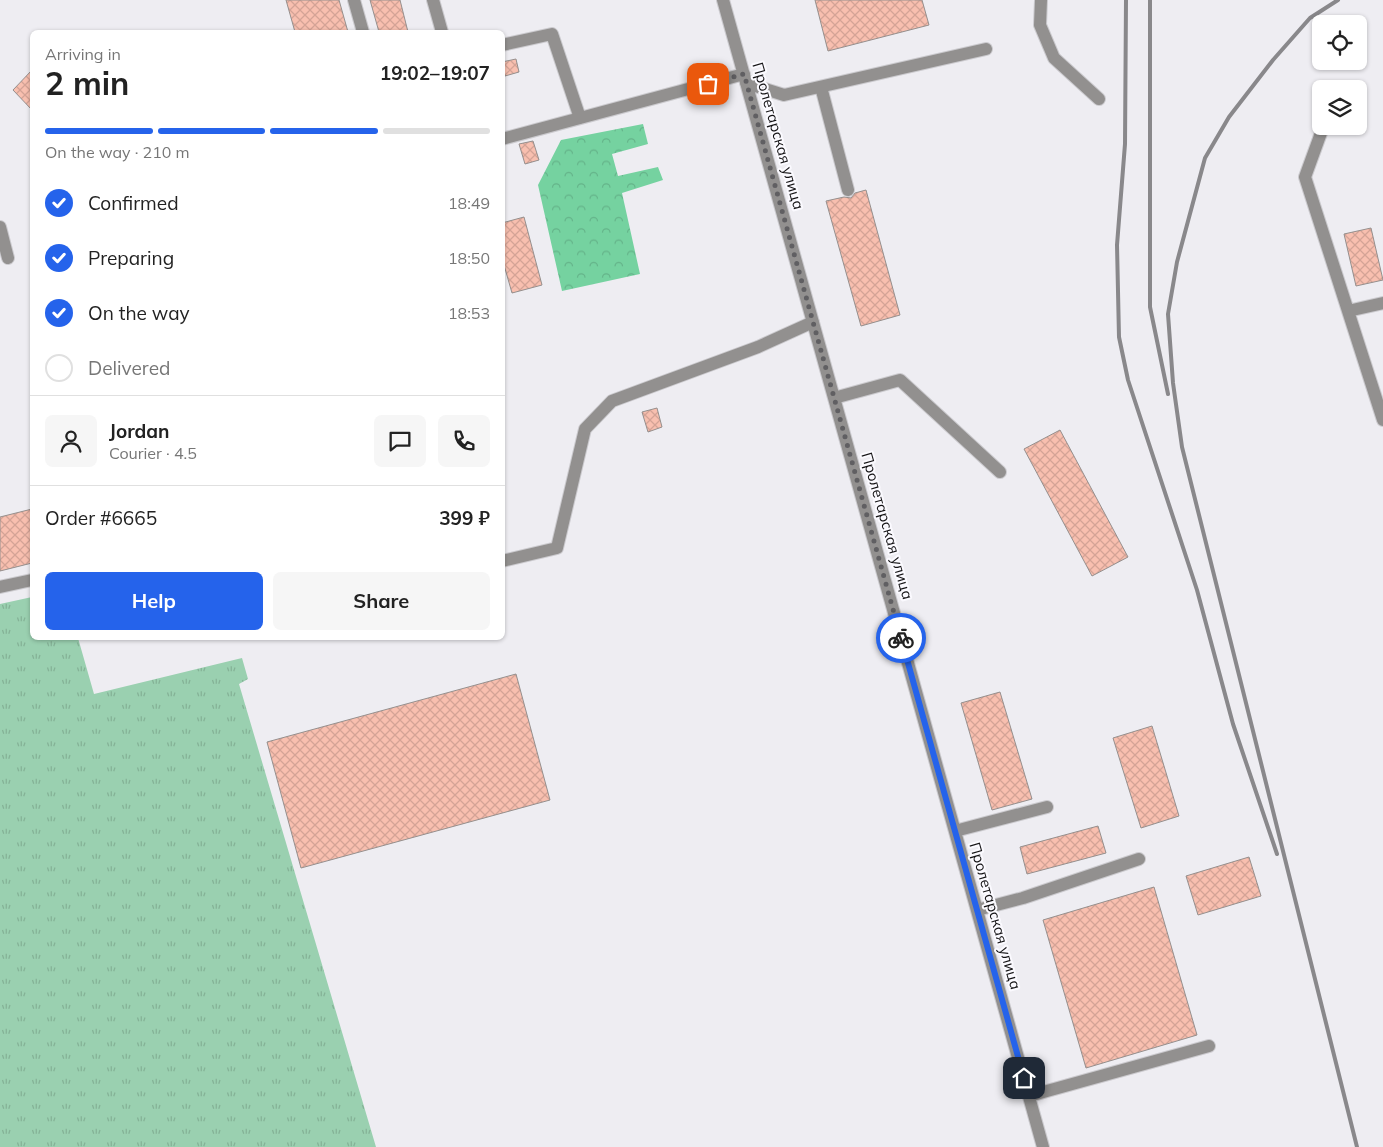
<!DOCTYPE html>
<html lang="en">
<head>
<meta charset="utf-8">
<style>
	body { margin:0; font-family:Mulish,sans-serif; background:#f6f6f6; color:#222; height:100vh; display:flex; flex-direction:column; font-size:19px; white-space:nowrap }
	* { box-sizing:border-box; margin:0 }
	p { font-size:16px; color:#767676 }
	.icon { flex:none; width:28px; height:28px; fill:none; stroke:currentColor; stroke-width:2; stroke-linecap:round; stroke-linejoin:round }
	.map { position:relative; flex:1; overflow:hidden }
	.details { position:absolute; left:30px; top:30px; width:475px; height:610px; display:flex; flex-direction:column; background:#fff; border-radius:8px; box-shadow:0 1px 4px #0004 }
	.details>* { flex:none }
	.controls { position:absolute; left:1312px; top:15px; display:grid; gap:10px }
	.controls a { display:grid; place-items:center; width:55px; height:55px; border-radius:8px; background:#fff; box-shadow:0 1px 4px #0004; font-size:25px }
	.pin { position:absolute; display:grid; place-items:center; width:42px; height:42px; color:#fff; margin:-21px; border-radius:10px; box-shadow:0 2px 8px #0006 }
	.courier { position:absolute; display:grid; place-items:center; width:50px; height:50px; margin:-25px; border:4px solid #2563eb; border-radius:50%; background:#fff; color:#222; box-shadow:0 1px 6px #0007 }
	.overview em { font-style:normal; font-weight:700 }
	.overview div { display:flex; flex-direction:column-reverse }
	.overview { display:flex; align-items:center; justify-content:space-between; height:85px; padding:0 15px }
	h1 { font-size:32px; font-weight:700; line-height:38px }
	.bar { display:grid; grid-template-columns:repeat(4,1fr); gap:8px 5px; align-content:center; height:60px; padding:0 15px }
	.bar i { height:6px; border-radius:4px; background:#e0e0e0 }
	.bar .active { background:#2563eb }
	.bar p { grid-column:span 4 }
	.line { display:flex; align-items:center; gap:12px; padding:0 15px; border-top:1px solid #e0e0e0 }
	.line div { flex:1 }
	.round { display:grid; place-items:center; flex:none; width:52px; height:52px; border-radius:8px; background:#f6f6f6 }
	ol { padding:0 15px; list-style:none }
	li { display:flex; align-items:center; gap:15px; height:55px }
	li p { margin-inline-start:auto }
	li .icon { padding:5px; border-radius:50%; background:#2563eb; color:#fff; stroke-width:4 }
	li:last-child { color:#767676 }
	li i { width:28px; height:28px; border:2px solid #e0e0e0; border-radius:50% }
	.primary-button { display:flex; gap:10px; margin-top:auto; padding:10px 15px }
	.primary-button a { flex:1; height:58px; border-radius:8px; background:#2563eb; color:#fff; font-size:20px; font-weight:700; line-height:58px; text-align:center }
	.primary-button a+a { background:#f6f6f6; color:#222 }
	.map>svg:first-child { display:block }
	.grass { fill:url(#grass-tufts) }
	.forest { fill:url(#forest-crowns) }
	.building { fill:url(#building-cross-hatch); stroke:#958f8d }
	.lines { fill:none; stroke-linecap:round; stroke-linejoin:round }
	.minor-casing { stroke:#cbcace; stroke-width:14 }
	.minor { stroke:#92908f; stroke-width:12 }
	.rail { stroke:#89888b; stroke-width:4 }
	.done { stroke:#605f62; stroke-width:5; stroke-dasharray:0 9 }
	.route { stroke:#2563eb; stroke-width:6 }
	.labels { text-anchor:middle; stroke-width:4; stroke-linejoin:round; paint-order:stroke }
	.street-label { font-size:15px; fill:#131214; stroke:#fbfaff }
</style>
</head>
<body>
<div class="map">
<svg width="1383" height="1147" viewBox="0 0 1383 1147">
	<defs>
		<pattern id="grass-tufts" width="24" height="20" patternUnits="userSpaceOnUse" patternTransform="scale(1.25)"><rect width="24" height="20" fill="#9ad0b0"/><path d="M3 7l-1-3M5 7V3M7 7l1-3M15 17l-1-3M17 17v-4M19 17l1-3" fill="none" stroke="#84b296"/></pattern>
		<pattern id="forest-crowns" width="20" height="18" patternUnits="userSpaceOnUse" patternTransform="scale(1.25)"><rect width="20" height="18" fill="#75d2a0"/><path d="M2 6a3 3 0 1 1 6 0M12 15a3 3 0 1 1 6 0" fill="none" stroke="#64b389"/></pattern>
		<pattern id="building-cross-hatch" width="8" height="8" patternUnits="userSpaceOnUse" patternTransform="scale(1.25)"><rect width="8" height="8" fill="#f8bfaf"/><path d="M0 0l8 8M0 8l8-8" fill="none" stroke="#d4a396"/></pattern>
	</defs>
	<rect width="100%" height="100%" fill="#eeedf2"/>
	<path class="grass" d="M32,597v41h46l16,56 148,-36 6,21 -9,5 137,463h-376v-543z"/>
	<path class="forest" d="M643,124l5,20 -36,10 6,22 40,-9 5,13 -41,13 18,81 -78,17 -24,-106 23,-45z"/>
	<path class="building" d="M286,0h53l9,32h-53z
		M370,0h30l8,32h-29z
		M815,0h107l7,25 -101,26z
		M516,59l3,13 -14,4 -3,-14z
		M32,70v40l-19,-20z
		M533,141l6,19 -14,4 -6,-20z
		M866,190l34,125 -39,11 -35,-125 18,-4 7,1 4,-5z
		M524,217l18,68 -30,8 -10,-35v-35z
		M1371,228l12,52 -27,6 -12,-52z
		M657,408l5,19 -14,5 -6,-20z
		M1060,430l68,127 -36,19 -68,-127z
		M32,509v54l-32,8v-54z
		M516,674l34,126 -249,68 -34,-126z
		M1000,692l32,107 -40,11 -31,-107z
		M1152,726l27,90 -38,12 -28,-90z
		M1098,826l8,27 -79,21 -7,-27z
		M1249,857l12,39 -63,19 -12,-39z
		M1154,887l43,148 -111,33 -43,-148z"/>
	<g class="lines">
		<defs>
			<path id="minor" d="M354,0l9,32
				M433,0l9,32
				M723,0l320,1147
				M1041,0l-1,25 14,33 45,41
				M502,45l50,-11 28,84
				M746,83l38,12 202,-46
				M821,87l27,103
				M1321,133l-16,44 78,243
				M502,139l242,-65
				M0,227l8,31
				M1348,311l35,-8
				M834,398l66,-18 100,92
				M502,561l55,-13 28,-119 27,-28 146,-54 55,-25
				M0,587l32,-7
				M955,831l92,-24
				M977,910l46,-12 116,-39
				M1029,1096l180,-50"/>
		</defs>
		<use href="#minor" class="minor-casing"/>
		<use href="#minor" class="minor"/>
		<path class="rail" d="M1126,0l-1,144 -8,101 2,92 9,43 69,210 36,134 44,130
			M1150,0v307l18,87
			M1338,0l-28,18 -37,42 -44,57 -24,41 -28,104 -9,52 5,69 9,64 175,700"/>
	</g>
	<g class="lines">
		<path class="done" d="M708,84l36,-10 157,564"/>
		<path class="route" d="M901,638l123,440"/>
	</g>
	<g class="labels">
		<g class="street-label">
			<text transform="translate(778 136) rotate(74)" y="5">Пролетарская улица</text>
			<text transform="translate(887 526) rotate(74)" y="5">Пролетарская улица</text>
			<text transform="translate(995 916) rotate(74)" y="5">Пролетарская улица</text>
		</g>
	</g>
</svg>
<div class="controls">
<a><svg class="icon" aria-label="locate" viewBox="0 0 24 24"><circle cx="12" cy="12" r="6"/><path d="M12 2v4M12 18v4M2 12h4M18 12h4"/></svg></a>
<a><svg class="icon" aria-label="layers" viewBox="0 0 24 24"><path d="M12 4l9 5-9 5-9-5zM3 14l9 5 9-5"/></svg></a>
</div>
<div class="pin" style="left:708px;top:84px;background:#ea580c"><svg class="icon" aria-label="bag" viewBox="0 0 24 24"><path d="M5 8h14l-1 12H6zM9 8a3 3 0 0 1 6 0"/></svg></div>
<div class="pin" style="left:1024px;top:1078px;background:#1f2937"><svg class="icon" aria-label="home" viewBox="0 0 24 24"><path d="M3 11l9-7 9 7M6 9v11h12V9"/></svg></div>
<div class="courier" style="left:901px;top:638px"><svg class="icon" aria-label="bike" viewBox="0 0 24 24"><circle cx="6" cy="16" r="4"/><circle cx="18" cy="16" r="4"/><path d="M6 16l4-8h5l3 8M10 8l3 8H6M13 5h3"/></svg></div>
<section class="details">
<div class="overview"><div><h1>2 min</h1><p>Arriving in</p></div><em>19:02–19:07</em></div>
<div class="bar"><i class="active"></i><i class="active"></i><i class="active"></i><i></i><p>On the way · 210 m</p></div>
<ol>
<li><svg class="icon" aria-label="check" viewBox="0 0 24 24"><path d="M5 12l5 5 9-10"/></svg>Confirmed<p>18:49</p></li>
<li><svg class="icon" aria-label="check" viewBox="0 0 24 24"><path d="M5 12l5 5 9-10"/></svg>Preparing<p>18:50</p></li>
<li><svg class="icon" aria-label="check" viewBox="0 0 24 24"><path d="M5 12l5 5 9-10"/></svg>On the way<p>18:53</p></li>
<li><i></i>Delivered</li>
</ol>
<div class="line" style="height:90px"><a class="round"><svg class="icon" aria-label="person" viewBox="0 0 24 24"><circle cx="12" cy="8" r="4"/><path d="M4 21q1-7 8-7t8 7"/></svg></a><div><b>Jordan</b><p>Courier · 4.5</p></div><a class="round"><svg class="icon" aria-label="chat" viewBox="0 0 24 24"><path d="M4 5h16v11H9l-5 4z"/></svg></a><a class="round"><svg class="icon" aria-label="phone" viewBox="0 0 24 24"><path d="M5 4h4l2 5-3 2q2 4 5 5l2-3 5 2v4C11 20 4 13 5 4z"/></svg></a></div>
<div class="line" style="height:65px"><div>Order #6665</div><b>399 ₽</b></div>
<div class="primary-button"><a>Help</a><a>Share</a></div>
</section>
</div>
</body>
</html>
